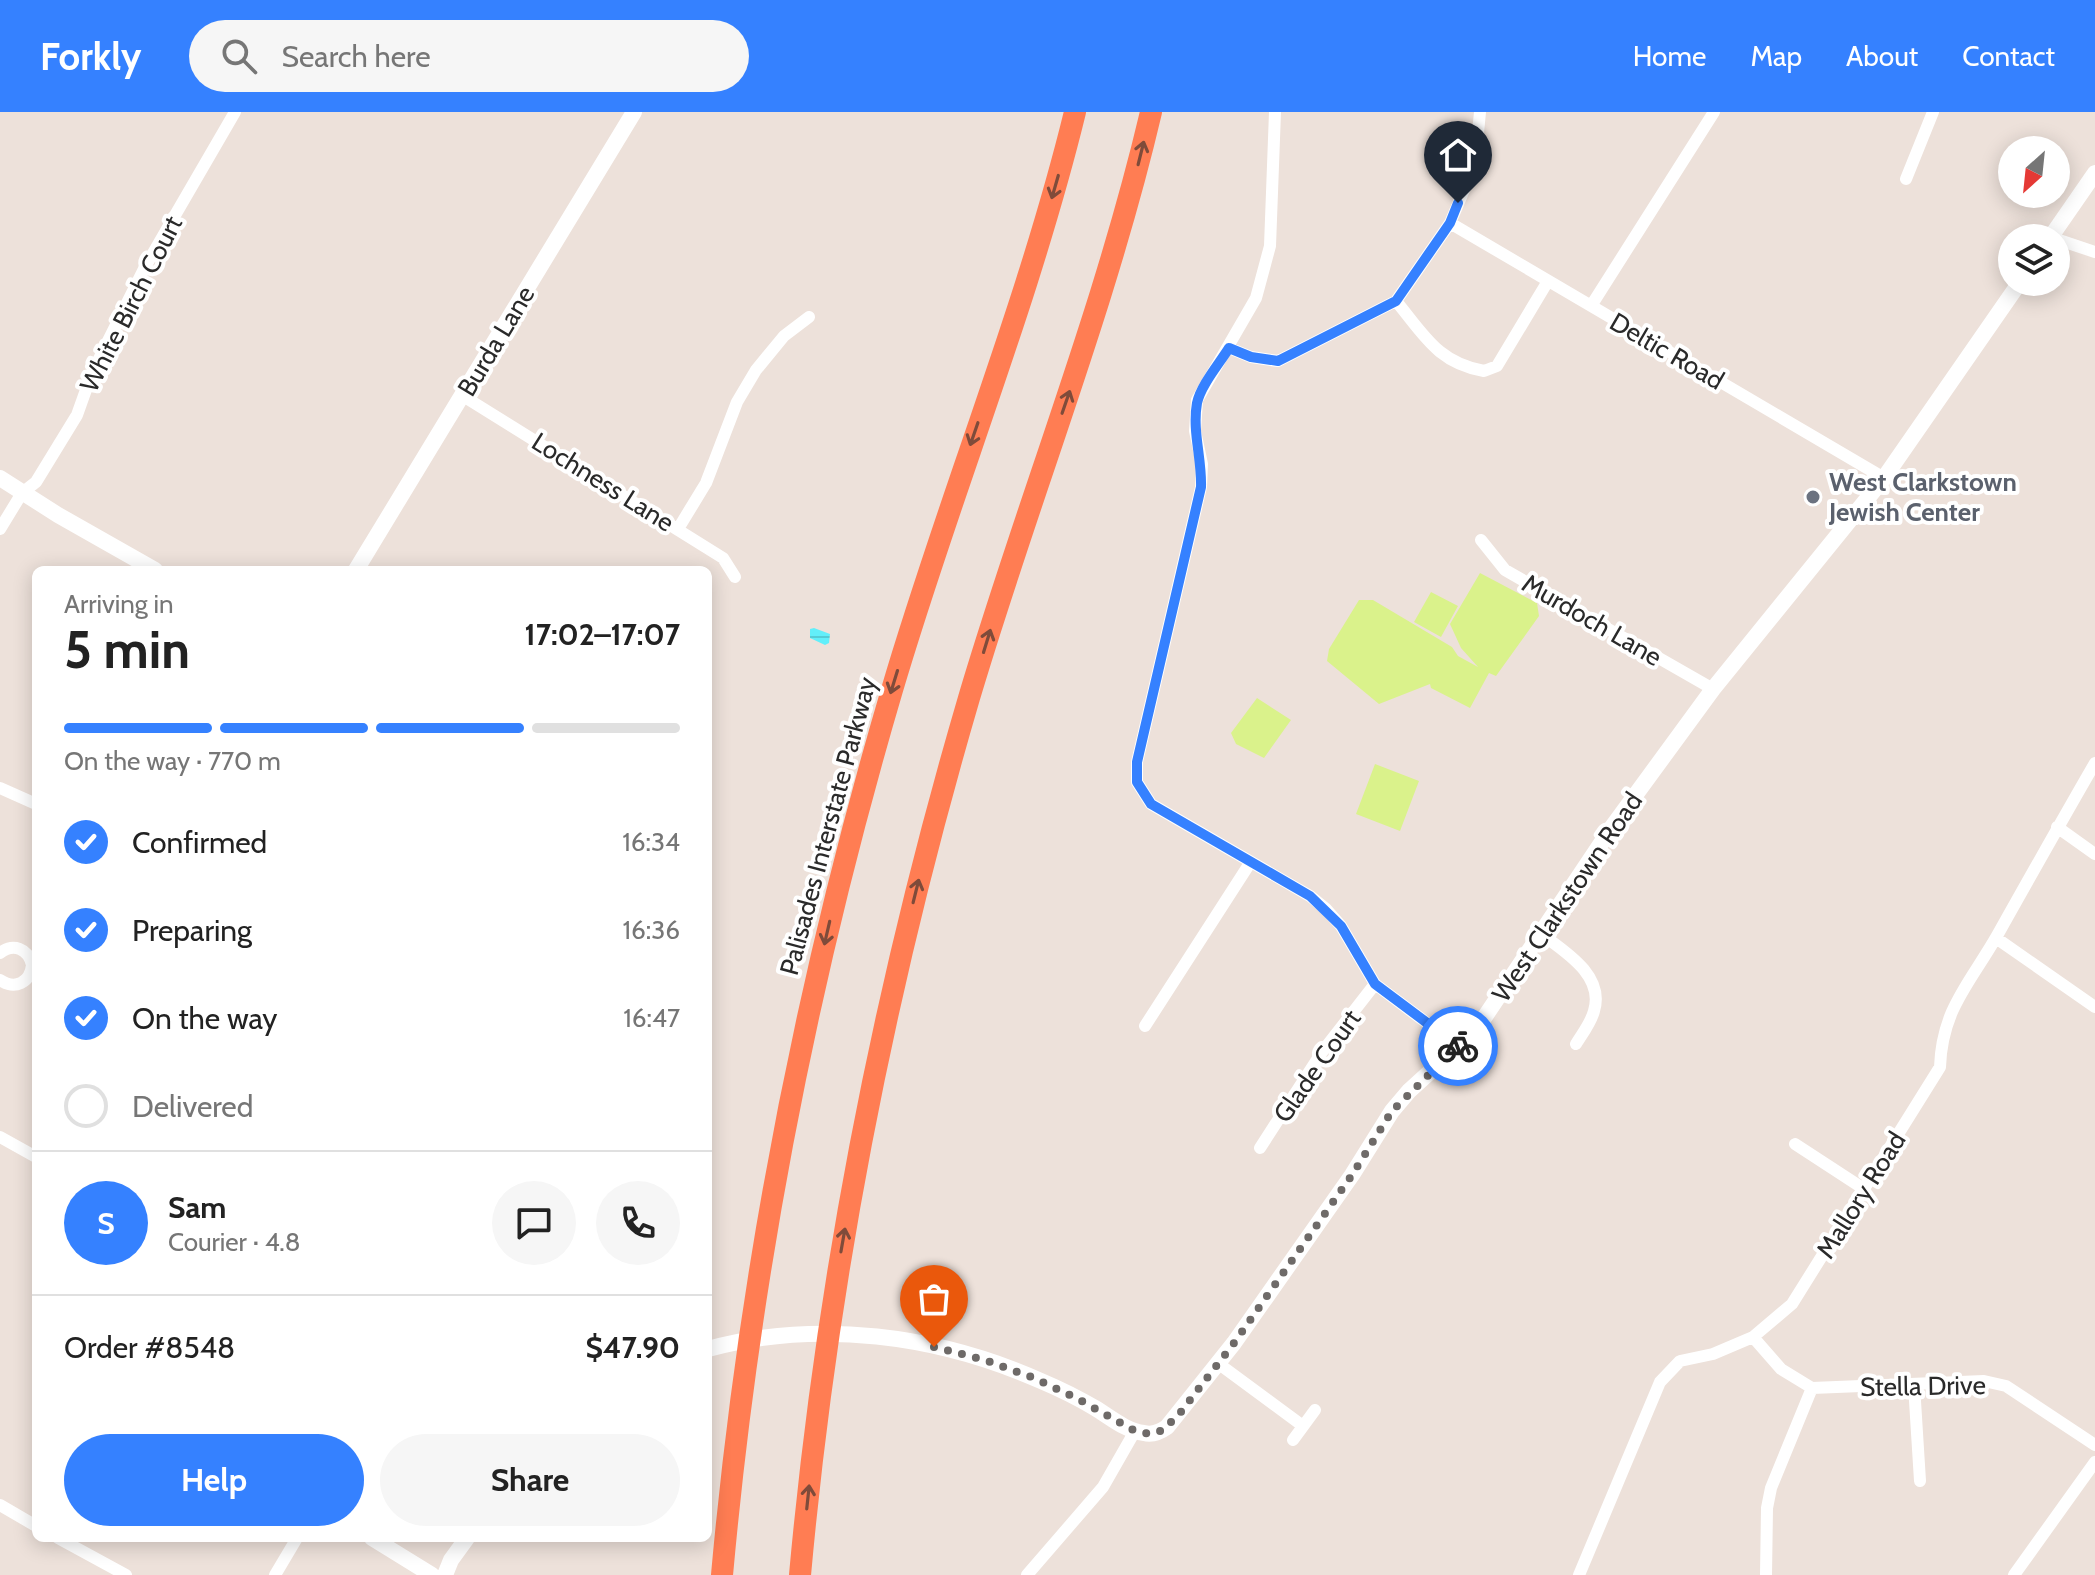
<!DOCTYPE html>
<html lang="en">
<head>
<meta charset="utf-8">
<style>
	body { margin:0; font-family:Cabin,sans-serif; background:#f6f6f6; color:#222; height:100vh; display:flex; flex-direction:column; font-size:30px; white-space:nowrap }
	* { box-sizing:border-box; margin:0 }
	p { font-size:26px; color:#767676 }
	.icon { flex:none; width:44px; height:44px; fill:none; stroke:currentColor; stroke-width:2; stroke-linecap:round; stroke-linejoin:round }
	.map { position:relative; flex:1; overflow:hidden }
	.details { position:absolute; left:32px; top:454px; width:680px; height:976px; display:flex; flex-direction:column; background:#fff; border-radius:12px; box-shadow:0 4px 20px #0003 }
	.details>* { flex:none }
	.needle { width:52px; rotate:207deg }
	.buttons { position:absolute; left:1998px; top:24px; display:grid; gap:16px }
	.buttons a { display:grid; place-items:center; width:72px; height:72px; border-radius:50%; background:#fff; box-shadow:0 4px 20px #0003; font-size:40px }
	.pin { position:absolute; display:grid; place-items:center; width:68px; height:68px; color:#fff; margin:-82px -34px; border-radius:50% 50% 50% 0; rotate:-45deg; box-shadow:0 0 8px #0007 }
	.pin .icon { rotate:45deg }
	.courier { position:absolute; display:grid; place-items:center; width:80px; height:80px; margin:-40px; border:6px solid #3581ff; border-radius:50%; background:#fff; color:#222; box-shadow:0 2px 10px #0007 }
	.head em { font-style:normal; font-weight:700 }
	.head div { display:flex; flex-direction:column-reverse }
	.head { display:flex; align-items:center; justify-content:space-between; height:136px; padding:0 32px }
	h1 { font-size:52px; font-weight:700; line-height:60px }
	.bar { display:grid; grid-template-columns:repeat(4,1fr); gap:12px 8px; align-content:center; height:96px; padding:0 32px }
	.bar i { height:10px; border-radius:6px; background:#e0e0e0 }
	.bar .active { background:#3581ff }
	.bar p { grid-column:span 4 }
	.line { display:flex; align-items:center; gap:20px; padding:0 32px; border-top:2px solid #e0e0e0 }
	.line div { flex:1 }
	.round { display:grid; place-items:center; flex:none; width:84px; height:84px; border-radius:42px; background:#f6f6f6 }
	ol { padding:0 32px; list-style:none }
	li { display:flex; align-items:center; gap:24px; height:88px }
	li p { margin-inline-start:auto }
	li .icon { padding:8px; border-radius:50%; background:#3581ff; color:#fff; stroke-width:4 }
	li:last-child { color:#767676 }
	li i { width:44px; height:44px; border:4px solid #e0e0e0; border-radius:50% }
	.action { display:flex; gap:16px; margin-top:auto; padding:16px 32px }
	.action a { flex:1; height:92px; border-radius:48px; background:#3581ff; color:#fff; font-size:32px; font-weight:700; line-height:92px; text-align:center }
	.action a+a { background:#f6f6f6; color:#222 }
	header { display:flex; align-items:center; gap:48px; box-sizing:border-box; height:112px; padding:0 40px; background:#3581ff; color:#fff }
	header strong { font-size:38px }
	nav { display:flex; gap:44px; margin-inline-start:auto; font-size:28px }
	.search { width:560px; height:72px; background:#f6f6f6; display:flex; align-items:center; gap:20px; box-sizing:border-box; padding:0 28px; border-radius:44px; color:#767676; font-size:30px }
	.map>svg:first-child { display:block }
	.pitch { fill:#daf28b }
	.water { fill:url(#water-rules) }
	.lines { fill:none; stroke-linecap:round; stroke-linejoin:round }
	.street { stroke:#fff; stroke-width:12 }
	.secondary { stroke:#fff; stroke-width:16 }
	.highway { stroke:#ff7d53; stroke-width:22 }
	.oneway { stroke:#7f4b3a }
	.done { stroke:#6e6a68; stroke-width:8; stroke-dasharray:0 14.4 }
	.route { stroke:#3581ff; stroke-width:10 }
	.worship-dot { fill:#6b7280; stroke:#fff; stroke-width:3 }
	.labels { text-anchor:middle; stroke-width:8; stroke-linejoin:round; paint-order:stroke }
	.street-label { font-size:26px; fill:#2a2a2a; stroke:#fff }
	.worship-label { font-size:26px; font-weight:bold; fill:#5b616d; stroke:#fff; text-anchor:start }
</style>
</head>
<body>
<header>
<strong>Forkly</strong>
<div class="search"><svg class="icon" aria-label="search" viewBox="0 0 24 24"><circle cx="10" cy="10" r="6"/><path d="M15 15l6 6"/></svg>Search here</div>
<nav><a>Home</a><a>Map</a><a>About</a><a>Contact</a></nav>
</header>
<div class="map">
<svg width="2095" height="1463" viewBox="0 0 2095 1463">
	<defs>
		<pattern id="water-rules" width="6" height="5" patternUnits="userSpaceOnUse" patternTransform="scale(2)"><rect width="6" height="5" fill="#62effa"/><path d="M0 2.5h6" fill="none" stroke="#55cdd6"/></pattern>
	</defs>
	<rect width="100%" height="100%" fill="#ede1da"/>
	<path class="pitch" d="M1480,461l57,30 2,13 -43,60 -7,-3 -19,35 -39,-20 -1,-4 -51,20 -52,-43 2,-12 30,-49h14l79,47 6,9 20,11 -17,-19 -11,-24z
		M1431,480l27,14 -17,31 -27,-15z
		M1257,586l34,22 -27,38 -28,-14 -5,-11z
		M1375,652l44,17 -19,50 -44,-17z"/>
	<path class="water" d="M814,516l16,6 -1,9 -4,2 -15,-7v-9z"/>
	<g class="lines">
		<path class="street" d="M1275,0l-5,134 -14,52 -59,102 -2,31 7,33 -1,23 -64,275v20l14,22 159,92 16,13 15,17 34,58 84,63
			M1906,67l27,-67
			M1450,111l434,255
			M2056,127l39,13
			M1396,189c28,34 42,62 88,70l13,-5 51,-85
			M1591,194l123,-194
			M1229,236l22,9 27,4 118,-60 54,-78 25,-59 5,-52
			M463,284l260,162 12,19
			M0,417l22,-36 14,-11 41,-67 15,-42 53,-106 90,-155
			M678,417l28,-46 31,-81 19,-32 28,-34 25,-19
			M1481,428l24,30 208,119
			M0,676l36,16
			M2057,715l38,27
			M1540,821c24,18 65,42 54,78 -3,12 -12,23 -18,33
			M1996,826l99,69
			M0,841c13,-10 28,-5 32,12 -2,18 -17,25 -32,15
			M1145,914l105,-163
			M0,1025l36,20
			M1795,1032l69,45
			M1260,1036l62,-96 53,-68
			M1753,1225l28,32 31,19 172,-7 22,5 89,59
			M1219,1252l84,62
			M1914,1273l6,96
			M1293,1328l22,-30
			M0,1393l36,21
			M58,1426l68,37
			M275,1463l22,-37
			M1027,1463l76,-88 32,-56
			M1579,1463l81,-193 20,-21 33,-7 40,-17 39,-33 148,-237c2,-59 31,-85 58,-133 32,-57 64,-114 97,-171
			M1766,1463l1,-67 4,-20 41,-100
			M2014,1463l81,-113"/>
		<path class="secondary" d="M2050,126l45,-65
			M0,366l58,37 97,55
			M356,458l278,-458
			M708,1237c109,-30 230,-14 333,32 19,8 37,17 54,27 15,9 31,23 49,25 8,2 16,-1 23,-6l67,-84 118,-168 40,-64 17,-20 67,-61 136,-203 101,-138 171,-211 136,-196
			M372,1426l60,37
			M445,1463l6,-15 16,-22"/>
		<path class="highway" d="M722,1463c27,-299 85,-597 170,-885 57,-194 135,-382 183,-578
			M800,1463c27,-297 85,-591 169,-877 58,-196 135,-386 182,-586"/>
	</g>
	<defs><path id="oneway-shaft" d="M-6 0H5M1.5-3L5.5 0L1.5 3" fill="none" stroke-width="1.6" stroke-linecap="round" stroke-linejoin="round" transform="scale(2)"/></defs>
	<g class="oneway">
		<use href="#oneway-shaft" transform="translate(1141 41) rotate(-76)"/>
		<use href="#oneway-shaft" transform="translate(1055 75) rotate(106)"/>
		<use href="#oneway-shaft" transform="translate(1066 290) rotate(-71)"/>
		<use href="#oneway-shaft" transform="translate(974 322) rotate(109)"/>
		<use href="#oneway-shaft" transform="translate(987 529) rotate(-73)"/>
		<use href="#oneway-shaft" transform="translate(894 570) rotate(107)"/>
		<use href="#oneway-shaft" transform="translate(916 779) rotate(-76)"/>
		<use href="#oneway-shaft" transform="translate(827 821) rotate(103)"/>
		<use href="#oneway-shaft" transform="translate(843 1128) rotate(-80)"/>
		<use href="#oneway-shaft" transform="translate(808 1385) rotate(-84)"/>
	</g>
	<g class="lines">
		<path class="done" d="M934,1235l51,13 49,18 44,21 57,32 15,3 13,-4 17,-17 54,-70 118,-168 40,-64 66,-65"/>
		<path class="route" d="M1458,934l-83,-62 -34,-58 -31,-30 -159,-92 -14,-22v-20l64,-275c1,-28 -9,-56 -4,-84 4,-18 22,-39 32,-55l22,9 27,4 118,-60 54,-78 8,-20"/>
	</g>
	<circle class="worship-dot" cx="1813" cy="385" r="8"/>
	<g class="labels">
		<g class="street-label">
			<text transform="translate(131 192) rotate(-63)" y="9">White Birch Court</text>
			<text transform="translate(496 229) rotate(-59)" y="9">Burda Lane</text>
			<text transform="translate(1667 239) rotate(30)" y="9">Deltic Road</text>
			<text transform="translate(603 370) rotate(32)" y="9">Lochness Lane</text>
			<text transform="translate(1592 508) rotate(30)" y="9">Murdoch Lane</text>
			<text transform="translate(828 714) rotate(-75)" y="9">Palisades Interstate Parkway</text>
			<text transform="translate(1567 785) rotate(-56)" y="9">West Clarkstown Road</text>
			<text transform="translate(1317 954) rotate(-55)" y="9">Glade Court</text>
			<text transform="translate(1861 1083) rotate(-58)" y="9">Mallory Road</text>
			<text transform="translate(1923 1274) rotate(-1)" y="9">Stella Drive</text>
		</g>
		<g class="worship-label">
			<text x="1829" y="379">West Clarkstown<tspan x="1829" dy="30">Jewish Center</tspan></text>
		</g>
	</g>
</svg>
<div class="buttons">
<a><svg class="needle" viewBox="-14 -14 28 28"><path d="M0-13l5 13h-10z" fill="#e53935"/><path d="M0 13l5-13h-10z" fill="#767676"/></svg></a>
<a><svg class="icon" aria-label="layers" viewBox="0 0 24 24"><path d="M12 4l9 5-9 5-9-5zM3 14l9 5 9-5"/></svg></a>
</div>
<div class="pin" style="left:934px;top:1235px;background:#ea580c"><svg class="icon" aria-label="bag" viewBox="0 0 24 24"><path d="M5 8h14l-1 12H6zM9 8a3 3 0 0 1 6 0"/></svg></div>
<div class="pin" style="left:1458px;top:91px;background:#1f2937"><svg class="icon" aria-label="home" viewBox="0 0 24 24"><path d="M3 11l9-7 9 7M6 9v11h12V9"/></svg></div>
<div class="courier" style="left:1458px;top:934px"><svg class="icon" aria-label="bike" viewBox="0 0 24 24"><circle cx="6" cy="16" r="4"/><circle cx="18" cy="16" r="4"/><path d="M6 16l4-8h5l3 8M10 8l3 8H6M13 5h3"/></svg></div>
<section class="details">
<div class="head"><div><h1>5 min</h1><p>Arriving in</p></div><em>17:02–17:07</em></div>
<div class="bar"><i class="active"></i><i class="active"></i><i class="active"></i><i></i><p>On the way · 770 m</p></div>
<ol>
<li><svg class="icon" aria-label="check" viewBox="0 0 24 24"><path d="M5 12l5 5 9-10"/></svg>Confirmed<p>16:34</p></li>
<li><svg class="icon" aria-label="check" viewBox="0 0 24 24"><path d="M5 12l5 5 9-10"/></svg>Preparing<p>16:36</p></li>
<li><svg class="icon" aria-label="check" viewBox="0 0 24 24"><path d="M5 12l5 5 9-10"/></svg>On the way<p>16:47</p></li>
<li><i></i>Delivered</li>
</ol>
<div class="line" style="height:144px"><b class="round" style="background:#3581ff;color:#fff">S</b><div><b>Sam</b><p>Courier · 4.8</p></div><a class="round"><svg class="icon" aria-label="chat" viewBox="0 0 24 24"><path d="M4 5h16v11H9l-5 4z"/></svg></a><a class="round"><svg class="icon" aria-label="phone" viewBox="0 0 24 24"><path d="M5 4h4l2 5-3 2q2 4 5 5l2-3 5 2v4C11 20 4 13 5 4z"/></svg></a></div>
<div class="line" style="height:104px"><div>Order #8548</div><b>$47.90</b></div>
<div class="action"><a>Help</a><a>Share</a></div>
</section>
</div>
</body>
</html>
